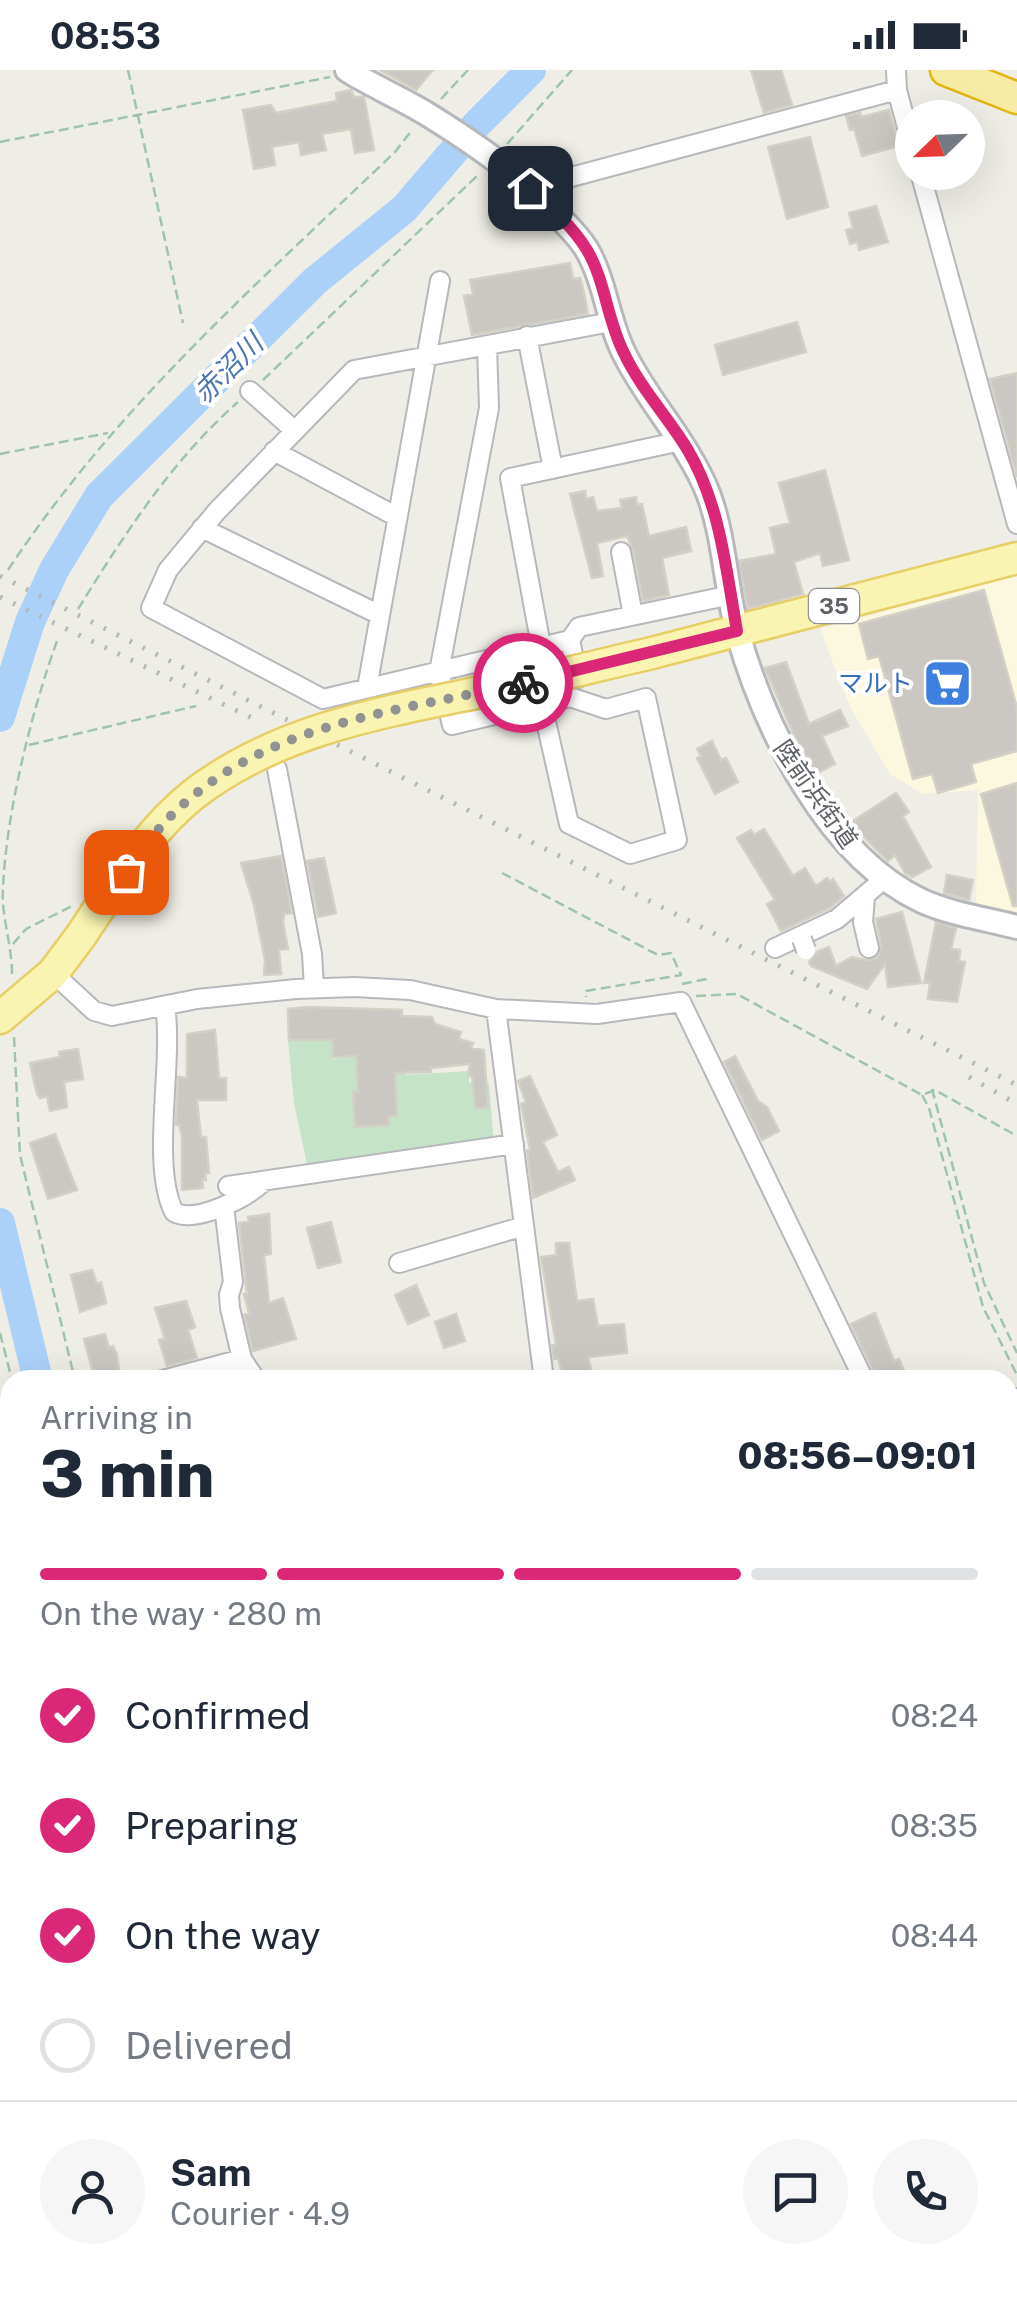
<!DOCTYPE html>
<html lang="en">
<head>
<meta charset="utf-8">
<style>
	body { margin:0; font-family:"Public Sans","Noto Sans JP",sans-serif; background:#f6f6f7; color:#1f2937; height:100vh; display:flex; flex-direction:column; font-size:38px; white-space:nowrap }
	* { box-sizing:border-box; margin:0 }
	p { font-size:32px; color:#747a83 }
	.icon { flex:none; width:55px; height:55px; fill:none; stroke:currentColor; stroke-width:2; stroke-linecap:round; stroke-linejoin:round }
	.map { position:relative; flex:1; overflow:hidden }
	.details { position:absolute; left:0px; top:1300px; width:1018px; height:932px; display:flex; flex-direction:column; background:#fff; border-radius:30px 30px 0 0; box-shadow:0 10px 40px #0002 }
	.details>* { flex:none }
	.needle { width:65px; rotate:247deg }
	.buttons { position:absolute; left:895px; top:30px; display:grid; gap:20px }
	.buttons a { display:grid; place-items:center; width:90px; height:90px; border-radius:50%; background:#fff; box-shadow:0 10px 40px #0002; font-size:50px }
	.pin { position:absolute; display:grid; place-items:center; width:85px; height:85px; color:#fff; margin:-42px; border-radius:20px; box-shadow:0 5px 15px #0006 }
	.courier { position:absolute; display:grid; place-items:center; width:100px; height:100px; margin:-50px; border:8px solid #db2777; border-radius:50%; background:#fff; color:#222; box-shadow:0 2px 12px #0007 }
	.headline em { font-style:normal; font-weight:800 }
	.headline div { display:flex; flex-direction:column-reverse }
	.headline { display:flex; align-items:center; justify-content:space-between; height:170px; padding:0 40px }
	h1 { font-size:65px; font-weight:800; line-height:75px }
	.bar { display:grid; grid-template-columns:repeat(4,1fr); gap:15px 10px; align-content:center; height:120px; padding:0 40px }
	.bar i { height:12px; border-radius:8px; background:#e0e1e3 }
	.bar .current { background:#db2777 }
	.bar p { grid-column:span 4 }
	.line { display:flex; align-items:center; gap:25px; padding:0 40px; border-top:2px solid #e0e1e3 }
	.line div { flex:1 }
	.round { display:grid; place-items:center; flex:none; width:105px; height:105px; border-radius:52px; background:#f6f6f7 }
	ol { padding:0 40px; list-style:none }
	li { display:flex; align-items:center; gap:30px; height:110px }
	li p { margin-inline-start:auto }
	li .icon { padding:10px; border-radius:50%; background:#db2777; color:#fff; stroke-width:4 }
	li:last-child { color:#747a83 }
	li i { width:55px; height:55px; border:5px solid #e0e1e3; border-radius:50% }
	.status { display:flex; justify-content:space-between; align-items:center; height:70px; padding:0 50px; background:#fff; direction:ltr }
	.status svg { height:28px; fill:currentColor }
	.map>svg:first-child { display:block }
	.commercial { fill:#fcf7df }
	.green { fill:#c5e4c7 }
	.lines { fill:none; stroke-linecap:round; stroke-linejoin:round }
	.river { stroke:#acd1f9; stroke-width:30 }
	.building { fill:#cbc8c3; stroke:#d3d0c5; stroke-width:2.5 }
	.minor-casing { stroke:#b6b8bc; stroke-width:22 }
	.tertiary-casing { stroke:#b6b8bc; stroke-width:28 }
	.primary-casing { stroke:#e8ce66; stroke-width:35 }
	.trunk-casing { stroke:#e5b410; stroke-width:35 }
	.path { stroke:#9ec5ac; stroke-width:2.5; stroke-dasharray:10 5; stroke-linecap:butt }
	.minor { stroke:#fff; stroke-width:18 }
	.tertiary { stroke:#fff; stroke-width:22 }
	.primary { stroke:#f9f4b1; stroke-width:30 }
	.trunk { stroke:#f8eca4; stroke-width:30 }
	.rail { stroke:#b6b7b7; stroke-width:5; stroke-dasharray:2.5 12; stroke-linecap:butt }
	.minor-bridge-casing { stroke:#b6b8bc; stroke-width:22; stroke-linecap:butt }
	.primary-bridge-casing { stroke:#e8ce66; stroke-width:35; stroke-linecap:butt }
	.minor-bridge { stroke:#fff; stroke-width:18 }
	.primary-bridge { stroke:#f9f4b1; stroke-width:30 }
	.done { stroke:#919292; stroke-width:10; stroke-dasharray:0 18 }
	.route { stroke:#db2777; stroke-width:12 }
	.labels { text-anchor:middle; stroke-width:8; stroke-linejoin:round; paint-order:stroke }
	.shield { fill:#fff; stroke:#8e9093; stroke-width:2.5 }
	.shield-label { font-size:22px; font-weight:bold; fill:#5e6165 }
	.shop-label { font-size:25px; fill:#366cbe; stroke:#fff; text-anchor:end }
	.street-label { font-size:25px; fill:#5e6165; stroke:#fff }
	.water-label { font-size:28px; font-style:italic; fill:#4c76b3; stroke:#fff }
</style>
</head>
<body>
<div class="status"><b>08:53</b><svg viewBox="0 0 49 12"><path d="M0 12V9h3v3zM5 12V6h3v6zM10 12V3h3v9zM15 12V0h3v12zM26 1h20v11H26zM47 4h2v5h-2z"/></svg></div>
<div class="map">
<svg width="1017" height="2231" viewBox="0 0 1017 2231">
	<rect width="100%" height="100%" fill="#efeee6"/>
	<path class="commercial" d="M1017,505v341l-41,-11 2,-115 -55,4 -33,-20 -40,-67 -30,-78z"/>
	<path class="green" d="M332,969l2,20 24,-4 49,3 -1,17 63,-4v12l20,1 5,60 -186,25 -14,-66 -6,-63z
		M10,2100v122h278l15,9h-303v-127z"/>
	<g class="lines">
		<path class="river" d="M0,647l30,-95 24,-52 45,-74 216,-215 89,-72 73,-85 54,-54
			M0,1153l38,157
			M739,2222l10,9"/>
	</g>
	<path class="building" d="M380,0h53l-17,20z
		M751,0h30l11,35 -28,8z
		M351,20l3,7h10l10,53 -19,3 -4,-24 -29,5 4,16 -25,5 -2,-13 -27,5 3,18 -21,4 -11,-59 28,-5 5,8 61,-12 -1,-8z
		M889,40l10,36 -37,10 -8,-27 -4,1 -4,-14 14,-3 1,4z
		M810,67l18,70 -41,12 -19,-72z
		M876,136l12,36 -29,8 -2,-8 -7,2 -4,-14 7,-2 -4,-15z
		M570,193l3,16 7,-1 3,10 5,26 -116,21 -8,-39 9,-2 -3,-14z
		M797,252l9,30 -83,23 -8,-30z
		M1017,303v104l-27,-98z
		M825,400l24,90 -26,6 -3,-13 -26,9 9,32 -55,15 -9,-48 37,-7 -6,-26 20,-5 -11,-40z
		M585,421l1,8 7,-2 4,14 25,-3 -2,-8 16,-3 1,8 5,-1 7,32 37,-9 5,24 -29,7 7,37 -26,6 -10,-51 -6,-14 -30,7 6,33 -11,2 -22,-84z
		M984,520l33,118v43l-46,13 5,18 -38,11 -6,-19 -19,5 -34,-123 -11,3 -9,-35z
		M786,592l23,62 31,-14 8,16 -26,10 13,28 -20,10 -18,-32 -32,-74z
		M712,671l9,19 5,-2 12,24 -23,12 -18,-36 4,-2 -4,-7z
		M1017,713v123h-4l-32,-112z
		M896,723l13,19 -6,4 28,51 -19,10 -7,-4 -10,-18 -7,6 -38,-38z
		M764,759l29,47 12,-8 11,18 11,-8 3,4 3,-3 11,17 -14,12 -49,23 -14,-27 8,-4 -38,-62 14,-8 3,5z
		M281,786l11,57 -8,1 -1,8 5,27 -9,1 2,24 -17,1 1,-15 -11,-55 -13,-42z
		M324,788l12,55 -18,4 -11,-56z
		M947,805l26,5 -4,20 -25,-7z
		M902,842l19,71 -33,4 -3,-23 -18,25 -56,-23 -2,-4 9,-11 11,-4 7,19 16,-9 14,3 11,-2 4,-12 -5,-27z
		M936,852l20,6 -5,21 9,1 -1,11 6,1 -8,40 -29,-3 2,-17 -6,1z
		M310,937l92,3v6l30,1 3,7 26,8 -2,7 14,4 -2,5 13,2 4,58h-13l-3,-32h-4l2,-12 -39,4v4l-36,1 2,43h-8v9l-34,2 -2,-35h5l-2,-36 -23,1 -1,-17h-43l-1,-31z
		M215,960l4,48h7v22h-29l4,37h5l3,36h-4l1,7h-4l1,8 -21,2v-54l-3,-11h-3l2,-48 9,1v-44z
		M78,979l5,30 -19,3 3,25 -17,4 -3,-15 -7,2 -3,-4 -7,-31 30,-6 -1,-5z
		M735,986l23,45 9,6 12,24 -17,9 -38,-78z
		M530,1006l27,59 -14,7 15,30 11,-5 6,13 -42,18 -6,-48 3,-1 -9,-45 5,-2 -8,-21z
		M55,1064l22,56 -29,9 -18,-56z
		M269,1144l2,40 -7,1 5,48 14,-5 13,41 -43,12 -9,-36 5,-2 -5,-19h3l-8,-71 10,-2 -1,-4z
		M331,1152l10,40 -23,6 -11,-40z
		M556,1173h13l8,58 16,-2 5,27 26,-2 3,29 -39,4 6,23h-30l-6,-22 -4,1 -2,-14 4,-1 -15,-87 15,-2z
		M92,1200l5,14 4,-2 5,21 -26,9 -9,-37z
		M416,1215l13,30 -21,9 -13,-29z
		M186,1231l9,26 -7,3 9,28 -30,8 -8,-26 6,-1 -10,-31z
		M875,1243l19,48 5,-2 9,21h-30l-27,-56z
		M456,1244l9,27 -21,7 -9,-26z
		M105,1264l4,14 4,-2 4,9 2,15 -6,3 2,7h-20l-11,-41z"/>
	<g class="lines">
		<defs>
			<path id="minor" d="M896,0l1,20 15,56
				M920,102l97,352
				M530,118l367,-98
				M527,266l26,133
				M487,276l2,62 -50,264 13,53 118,-28 36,12 40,-11 31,142 -47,14 -61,-30 -27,-120
				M250,321l44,39
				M274,381l123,66
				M202,458l178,87
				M621,482l12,63
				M570,570l-247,59 -172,-91 17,-38 49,-59 137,-141 257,-48
				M541,576l-31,-168 171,-37
				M578,608l-8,-38 9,-13 152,-32
				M367,618l73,-407
				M277,699l35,185 2,34
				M865,827l-2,25 6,26
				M775,878l62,-29 47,-40
				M53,903l41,38 18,5 85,-17 99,-10 59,-2 55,3 86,19 101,5 84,-12 183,378
				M165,936c9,57 -15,158 9,206 22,12 72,-14 89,-30
				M496,939l48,371
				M228,1116l286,-42
				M224,1136l9,76 -4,13 1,13 12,51 14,21
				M399,1193l125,-37
				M163,1310l79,-21
				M1008,1333l9,-5
				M1008,1596l9,10
				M1008,1638l9,-7
				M1008,1730l9,-10
				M1008,1949l9,-5
				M0,1984l10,-1
				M0,2083l10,-2
				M328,2222l6,9
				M976,2222l4,9
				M447,2231l13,-9
				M489,2231l15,-9"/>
			<path id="tertiary" d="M347,0c25,16 54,28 80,44 45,28 88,57 125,96 13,13 26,25 35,40 19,33 21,74 39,107 24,47 62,86 82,136 17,45 17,94 30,141 27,95 90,223 184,267 29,13 64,18 95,26"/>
			<path id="primary" d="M652,583l365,-95
				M0,948l53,-45 27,-36"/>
			<path id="trunk" d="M946,0l71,28"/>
		</defs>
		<use href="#minor" class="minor-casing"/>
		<use href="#tertiary" class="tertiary-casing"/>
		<use href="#primary" class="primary-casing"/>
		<use href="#trunk" class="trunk-casing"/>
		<path class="path" d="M128,0l55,253
			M441,29l27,-29
			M0,72l330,-65
			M507,74l65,-74
			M263,310l215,-205
			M0,384l108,-21
			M8,500c107,-162 248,-285 387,-418l17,-22
			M78,539c46,-74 94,-149 160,-207
			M29,675l167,-39
			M502,803l156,82 13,-2 10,22 -95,16v6
			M13,874l13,-15 46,-23
			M12,904c0,-29 -11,-59 -9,-85 3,-77 29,-179 55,-251
			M682,914l29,-6
			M696,926l41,-2 185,101 13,-5 82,46
			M14,967l6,118 55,225
			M932,1019l52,194 33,70
			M922,1025l7,13 54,199 34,68
			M0,1263l12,47
			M0,1588l10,-2
			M648,2222l4,9
			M722,2222l9,9
			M802,2222l5,9"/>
		<use href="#minor" class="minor"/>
		<use href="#tertiary" class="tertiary"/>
		<use href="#primary" class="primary"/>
		<use href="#trunk" class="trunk"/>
		<path class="rail" d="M0,506l1017,509
			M0,527l254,122
			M969,1007l48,27"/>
		<defs>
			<path id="minor-bridge" d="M802,869l4,11"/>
			<path id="primary-bridge" d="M80,867c33,-49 66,-105 114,-143 87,-67 196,-83 301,-105 52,-10 104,-24 157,-36"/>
		</defs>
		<use href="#minor-bridge" class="minor-bridge-casing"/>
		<use href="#primary-bridge" class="primary-bridge-casing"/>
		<use href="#minor-bridge" class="minor-bridge"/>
		<use href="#primary-bridge" class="primary-bridge"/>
	</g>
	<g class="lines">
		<path class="done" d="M126,802c18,-25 36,-50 60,-70 93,-82 221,-92 337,-119"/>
		<path class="route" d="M523,613l214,-52c-11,-62 -17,-129 -51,-184 -20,-32 -47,-61 -63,-96 -16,-32 -18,-71 -36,-101 -14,-23 -37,-44 -57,-62"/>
	</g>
	<defs>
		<symbol id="supermarket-square" viewBox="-11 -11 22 22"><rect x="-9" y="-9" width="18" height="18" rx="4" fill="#3f7fe0" stroke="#fff"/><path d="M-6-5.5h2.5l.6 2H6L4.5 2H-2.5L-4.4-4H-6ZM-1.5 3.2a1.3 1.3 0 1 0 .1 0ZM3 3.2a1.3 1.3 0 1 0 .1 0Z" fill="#fff"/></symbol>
	</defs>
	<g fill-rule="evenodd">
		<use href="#supermarket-square" x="920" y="586" width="55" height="55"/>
	</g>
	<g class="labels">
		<rect class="shield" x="809" y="519" width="50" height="34" rx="8"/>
		<g class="shield-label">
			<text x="834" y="544">35</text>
		</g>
		<g class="shop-label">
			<text x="913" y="622">マルト</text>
		</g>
		<g class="street-label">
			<text transform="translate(816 724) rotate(55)" y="9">陸前浜街道</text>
		</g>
		<g class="water-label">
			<text transform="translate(228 298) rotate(-45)" y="10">赤沼川</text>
		</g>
	</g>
</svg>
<div class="buttons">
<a><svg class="needle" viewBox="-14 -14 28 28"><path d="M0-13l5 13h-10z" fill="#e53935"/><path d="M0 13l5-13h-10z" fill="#747a83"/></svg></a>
</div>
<div class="pin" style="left:126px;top:802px;background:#ea580c"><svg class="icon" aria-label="bag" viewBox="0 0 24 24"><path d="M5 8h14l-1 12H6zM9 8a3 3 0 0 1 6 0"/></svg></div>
<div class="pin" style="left:530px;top:118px;background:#1f2937"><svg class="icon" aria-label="home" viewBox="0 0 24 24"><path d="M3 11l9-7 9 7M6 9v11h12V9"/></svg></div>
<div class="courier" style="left:523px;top:613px"><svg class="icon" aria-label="bike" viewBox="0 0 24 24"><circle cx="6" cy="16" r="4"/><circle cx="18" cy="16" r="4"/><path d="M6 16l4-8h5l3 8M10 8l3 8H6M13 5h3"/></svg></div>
<section class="details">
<div class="headline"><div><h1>3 min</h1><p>Arriving in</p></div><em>08:56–09:01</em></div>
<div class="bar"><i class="current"></i><i class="current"></i><i class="current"></i><i></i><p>On the way · 280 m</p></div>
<ol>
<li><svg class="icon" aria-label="check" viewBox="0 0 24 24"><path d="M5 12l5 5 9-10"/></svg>Confirmed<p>08:24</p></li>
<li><svg class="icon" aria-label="check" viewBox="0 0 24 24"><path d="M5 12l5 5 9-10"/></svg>Preparing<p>08:35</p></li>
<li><svg class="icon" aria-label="check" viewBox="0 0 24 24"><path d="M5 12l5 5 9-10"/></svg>On the way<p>08:44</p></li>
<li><i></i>Delivered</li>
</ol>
<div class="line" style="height:180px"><a class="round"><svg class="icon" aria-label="person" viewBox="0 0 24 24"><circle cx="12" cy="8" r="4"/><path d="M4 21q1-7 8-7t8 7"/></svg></a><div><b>Sam</b><p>Courier · 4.9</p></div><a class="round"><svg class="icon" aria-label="chat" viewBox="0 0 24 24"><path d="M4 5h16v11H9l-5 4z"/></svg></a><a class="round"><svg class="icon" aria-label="phone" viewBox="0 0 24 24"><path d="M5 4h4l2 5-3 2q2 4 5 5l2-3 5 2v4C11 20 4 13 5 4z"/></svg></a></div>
</section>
</div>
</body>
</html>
